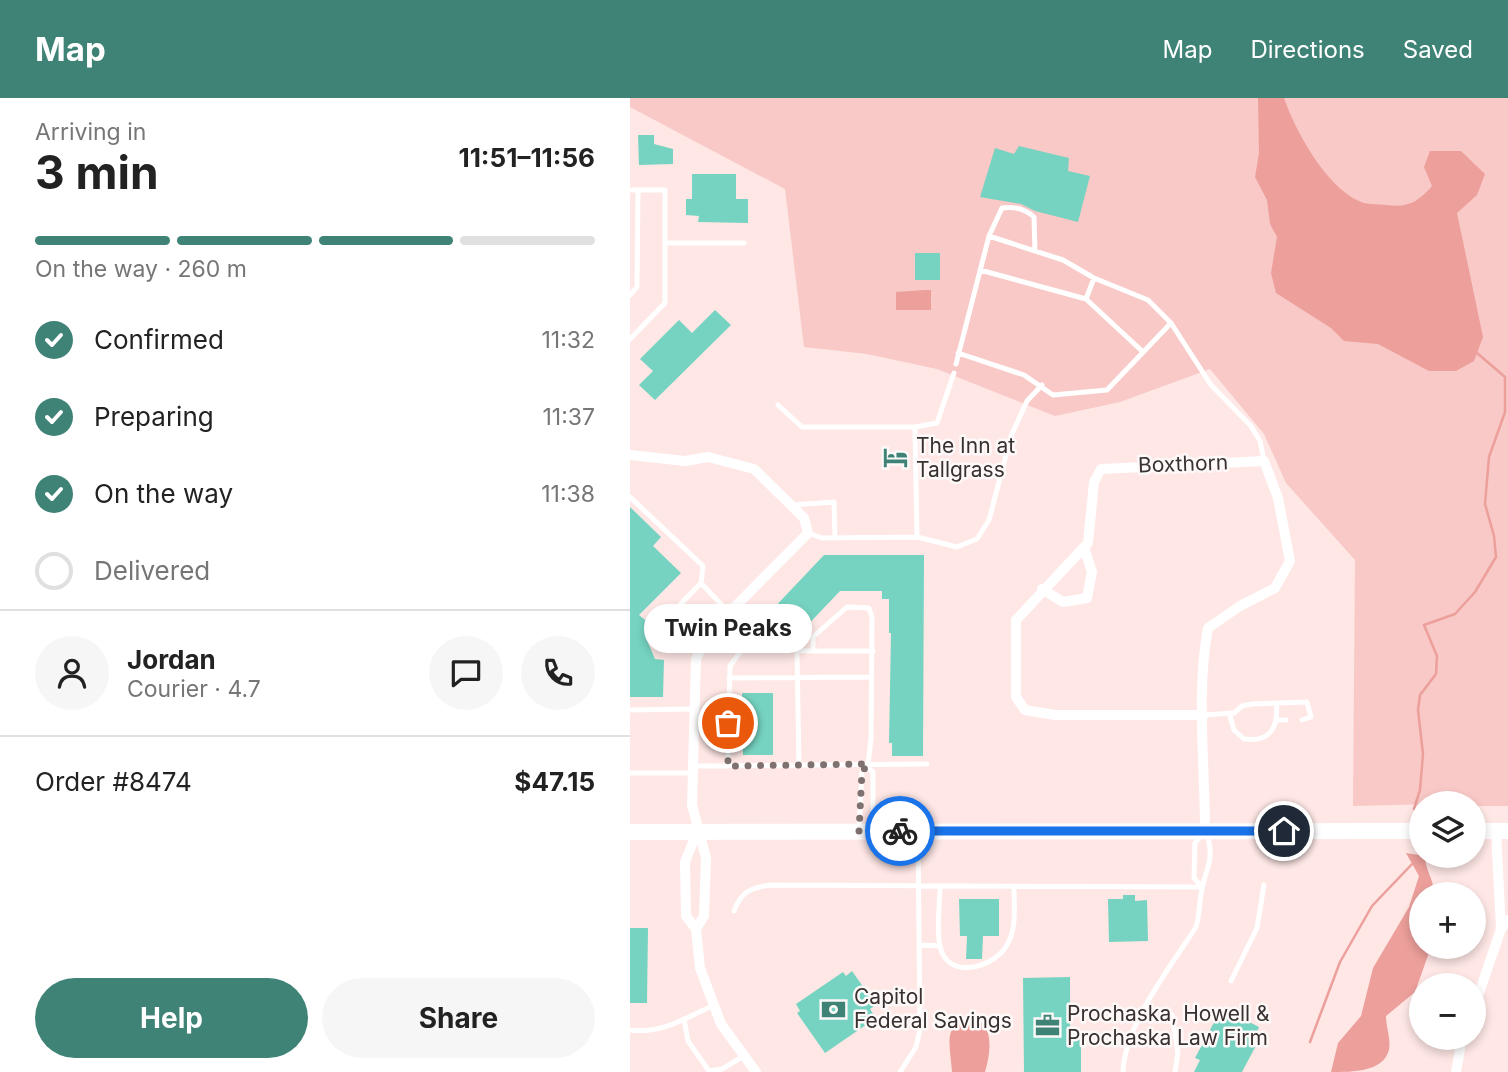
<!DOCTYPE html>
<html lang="en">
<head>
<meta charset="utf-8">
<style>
	body { margin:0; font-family:Inter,sans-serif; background:#f6f6f6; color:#222; height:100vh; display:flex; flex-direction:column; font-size:26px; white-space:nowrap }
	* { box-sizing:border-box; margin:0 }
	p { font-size:23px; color:#767676 }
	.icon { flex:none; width:38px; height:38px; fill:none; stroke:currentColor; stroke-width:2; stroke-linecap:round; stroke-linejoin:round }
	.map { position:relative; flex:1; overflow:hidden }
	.details { display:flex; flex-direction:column; background:#fff; width:630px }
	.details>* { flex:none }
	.tools { position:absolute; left:779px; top:693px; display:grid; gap:14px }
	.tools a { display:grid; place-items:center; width:77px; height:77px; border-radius:50%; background:#fff; box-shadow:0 4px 10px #0003; font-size:35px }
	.pin { position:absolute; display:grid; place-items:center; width:60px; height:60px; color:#fff; margin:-30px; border:4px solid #fff; border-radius:50%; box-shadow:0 2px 7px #0007 }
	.courier { position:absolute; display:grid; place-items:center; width:70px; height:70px; margin:-35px; border:5px solid #1a73e8; border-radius:50%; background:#fff; color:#222; box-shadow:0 2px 9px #0007 }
	.bubble { position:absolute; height:49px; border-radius:24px; background:#fff; box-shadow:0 4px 10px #0003; font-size:23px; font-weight:700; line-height:49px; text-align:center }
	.headline em { font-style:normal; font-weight:700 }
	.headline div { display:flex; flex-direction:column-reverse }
	.headline { display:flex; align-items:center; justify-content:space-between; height:119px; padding:0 35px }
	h1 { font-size:46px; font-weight:700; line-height:52px }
	.bar { display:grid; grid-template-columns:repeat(4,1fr); gap:10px 7px; align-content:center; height:84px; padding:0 35px }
	.bar i { height:9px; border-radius:5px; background:#e0e0e0 }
	.bar .selected { background:#3f8377 }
	.bar p { grid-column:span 4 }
	.line { display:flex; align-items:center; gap:18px; padding:0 35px; border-top:2px solid #e0e0e0 }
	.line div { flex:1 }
	.round { display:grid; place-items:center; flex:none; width:74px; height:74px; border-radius:37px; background:#f6f6f6 }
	ol { padding:0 35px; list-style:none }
	li { display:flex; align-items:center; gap:21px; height:77px }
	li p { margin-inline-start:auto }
	li .icon { padding:7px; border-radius:50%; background:#3f8377; color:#fff; stroke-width:4 }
	li:last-child { color:#767676 }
	li i { width:38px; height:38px; border:4px solid #e0e0e0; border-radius:50% }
	.action { display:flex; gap:14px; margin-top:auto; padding:14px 35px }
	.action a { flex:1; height:80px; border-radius:42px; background:#3f8377; color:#fff; font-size:28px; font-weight:700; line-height:80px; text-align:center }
	.action a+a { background:#f6f6f6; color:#222 }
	header { display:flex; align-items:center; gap:42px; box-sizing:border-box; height:98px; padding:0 35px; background:#3f8377; color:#fff }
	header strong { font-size:33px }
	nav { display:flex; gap:38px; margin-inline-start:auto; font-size:24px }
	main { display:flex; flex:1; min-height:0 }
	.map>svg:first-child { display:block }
	.green { fill:#f8c9c6 }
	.water { fill:#ec9f9b }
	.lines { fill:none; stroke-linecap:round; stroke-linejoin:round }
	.stream { stroke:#ec9f9b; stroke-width:2.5 }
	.building { fill:#76d3c1 }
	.service { stroke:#fff; stroke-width:5 }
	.minor { stroke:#fff; stroke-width:10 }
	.secondary { stroke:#fff; stroke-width:16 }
	.done { stroke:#7e716f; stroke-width:7; stroke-dasharray:0 12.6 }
	.route { stroke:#1a73e8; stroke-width:9 }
	.labels { text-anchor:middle; stroke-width:5; stroke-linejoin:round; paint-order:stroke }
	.poi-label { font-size:21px; fill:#393130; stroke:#fef9f9; text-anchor:start }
	.street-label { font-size:21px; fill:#393130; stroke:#fef9f9 }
</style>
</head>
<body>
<header>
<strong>Map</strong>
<nav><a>Map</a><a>Directions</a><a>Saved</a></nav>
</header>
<main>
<section class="details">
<div class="headline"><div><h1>3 min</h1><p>Arriving in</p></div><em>11:51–11:56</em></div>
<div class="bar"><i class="selected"></i><i class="selected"></i><i class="selected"></i><i></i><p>On the way · 260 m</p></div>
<ol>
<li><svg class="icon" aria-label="check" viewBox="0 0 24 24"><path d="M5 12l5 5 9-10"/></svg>Confirmed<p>11:32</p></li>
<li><svg class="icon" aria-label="check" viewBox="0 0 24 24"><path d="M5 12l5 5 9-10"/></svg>Preparing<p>11:37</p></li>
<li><svg class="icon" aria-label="check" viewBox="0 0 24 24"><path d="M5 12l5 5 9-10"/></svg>On the way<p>11:38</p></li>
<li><i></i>Delivered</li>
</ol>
<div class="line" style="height:126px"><a class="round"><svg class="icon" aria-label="person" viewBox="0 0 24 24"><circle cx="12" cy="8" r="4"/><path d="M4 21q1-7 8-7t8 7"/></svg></a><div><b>Jordan</b><p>Courier · 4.7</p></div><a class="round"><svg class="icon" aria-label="chat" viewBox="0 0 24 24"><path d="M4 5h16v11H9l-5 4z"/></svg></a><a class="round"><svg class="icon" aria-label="phone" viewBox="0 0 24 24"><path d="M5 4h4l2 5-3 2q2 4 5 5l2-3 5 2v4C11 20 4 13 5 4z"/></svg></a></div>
<div class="line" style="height:91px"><div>Order #8474</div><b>$47.15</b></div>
<div class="action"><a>Help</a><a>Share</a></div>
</section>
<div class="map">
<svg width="878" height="974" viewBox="0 0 878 974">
	<rect width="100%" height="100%" fill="#fee7e5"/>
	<path class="green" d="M0,0h878v708h-34v-3l-121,3 2,-246 -69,-77 -22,-49 -54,-65 -90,33 -65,14 -118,-47 -70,-15 -63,-7 -19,-158 -155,-82z"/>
	<path class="water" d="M628,0h26c11,32 42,89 75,103 7,4 19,3 27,4 22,3 32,-3 46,-19l-8,-19 6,-16h31l24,23 -8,21 -20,18 26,124 -9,24 -18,10h-27l-51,-27 -34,-3 -13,-13 -55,-35 -5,-20 6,-36 -7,-13 -3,-24 -12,-23 4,-24z
		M295,192h6v20h-35v-18z
		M776,755l19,3c0,14 9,23 9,38h-13v53h10l-16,45 -29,24c0,11 5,23 3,34 -6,22 -36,22 -58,22l7,-29 23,-27 12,-48 36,-61 10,-31z
		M340,918c25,7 21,35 15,56h-33c-1,-22 -11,-49 18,-56z"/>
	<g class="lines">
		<path class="stream" d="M784,711l6,-19 3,-36 -5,-44 2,-15 16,-21 1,-18 -13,-31 31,-11 20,-22 21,-35 -2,-21 -9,-32 4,-47 16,-45v-35l-28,-24
			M680,944l30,-80 32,-56 42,-44"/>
	</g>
	<path class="building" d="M8,37h16v9l19,5v15l-34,1z
		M389,48l50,12 -1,13 22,5 -12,46 -43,-11 -14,-7 -41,-7 15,-49 19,6z
		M62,76h44v25h12v24l-50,-1 1,-6 -13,-1v-16h6z
		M285,155h25v27h-25z
		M85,212l16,15 -76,75 -16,-15 14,-14 -13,-12 39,-39 13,13z
		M0,409l31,30 -8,9 28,27 -42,42 16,13 -9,10 9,21 9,1 -1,37h-33z
		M194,457h100l-1,201h-31v-13h-3l2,-110h-2v-34h-7v-8h-42l-40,42h-12l-18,-21z
		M112,595h31v62h-30z
		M493,797h12v6l12,-1 1,41 -39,1 -1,-43h15z
		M329,801h40v37h-16l-1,23h-16l1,-23h-7z
		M0,830h18l-1,75h-17z
		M222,873l24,34 -6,4 6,9 -51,35 -28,-40 3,-2 -4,-7 47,-32 3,4z
		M440,879v61h11v34h-57l-1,-94z
		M596,912l33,17 -3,7 5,2 -19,36h-48l6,-12 -5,-2 24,-45 4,2z"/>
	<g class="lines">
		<path class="service" d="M0,92h8l-1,97 -7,8
			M359,138l13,-28c13,-2 23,1 32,9l1,34
			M35,145h79
			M350,172l106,29 8,-21
			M456,201l56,52
			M0,241l35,-36v-113h-27
			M328,255l66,22 29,20 54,-5 64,-67
			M326,266l33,-128 74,24 31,18 54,22 23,23 40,62 40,41 9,15 4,20
			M148,307l24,22h113l22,-4 17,-50
			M285,329l2,110
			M0,399l73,69 -2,17 -32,33 32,29
			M163,407l41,-3 1,36
			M178,435l14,5 95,-1 40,10 20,-8 12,-19 22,-84 16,-35 15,-16
			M71,485c31,33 63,70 112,68v-14l34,-30 22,1 3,9 -1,120 -3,31 -6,4 -3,56
			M183,553h60
			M167,554l2,113
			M99,580l143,-1
			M647,605l-1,17h10
			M0,612l63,-1
			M599,615l5,17 10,9c17,2 28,-2 32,-19
			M574,617l30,-2 8,-7 10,-2 55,-2 4,15 -9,3
			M63,668l234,-2
			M98,668l2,-100 23,-32
			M238,670l5,4v56
			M0,675h62
			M310,788c0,19 -4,42 0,60 7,35 54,22 67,-1 10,-16 7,-41 7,-59
			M572,789l-8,-9 1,-35 7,-9
			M104,813c7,-19 16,-23 36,-26l432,2
			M289,847l21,1
			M601,883l26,-53 7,-43
			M542,917l6,38 -3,19
			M54,921l4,22 21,30 13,-2 22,-13
			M0,932c32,4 56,-12 84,-25
			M270,974l16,-25 4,-18 -2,-194
			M493,974c2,-49 47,-104 73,-145 4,-13 3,-25 6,-38 4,-22 13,-28 5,-54"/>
		<path class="minor" d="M0,357l55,6 23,-4 46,12 50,49 4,15 -101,102 -11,24 -4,146 14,53 -2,58 -8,13
			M412,491l21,13 24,-4 5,-26 -8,-25
			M574,617h-149l-30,-5 -9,-13v-77l72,-77 6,-61 7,-13 163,-8 14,37 12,63 -15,27 -35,18 -32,22c-12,63 -3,138 -3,202
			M866,733l5,98
			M67,734l-12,30 1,54 10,13 4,39 21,56 35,48
			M844,910l27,-79 7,-9
			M826,974l6,-34"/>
		<path class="secondary" d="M844,733h34
			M0,734l791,-1"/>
	</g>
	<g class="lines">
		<path class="done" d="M98,625v43l140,-2 -6,8 -3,59h41"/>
		<path class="route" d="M270,733h384"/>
	</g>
	<defs>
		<symbol id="hotel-bare" viewBox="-9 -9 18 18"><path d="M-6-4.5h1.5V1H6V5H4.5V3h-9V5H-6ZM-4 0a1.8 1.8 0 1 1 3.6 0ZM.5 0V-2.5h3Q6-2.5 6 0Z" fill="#3f8377" stroke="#fef9f9" stroke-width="2.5" paint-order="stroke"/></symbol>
		<symbol id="bank-bare" viewBox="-9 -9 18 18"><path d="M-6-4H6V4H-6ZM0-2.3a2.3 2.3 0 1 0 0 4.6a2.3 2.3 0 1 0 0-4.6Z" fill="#3f8377" stroke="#fef9f9" stroke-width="2.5" paint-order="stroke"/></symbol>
		<symbol id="office-bare" viewBox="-9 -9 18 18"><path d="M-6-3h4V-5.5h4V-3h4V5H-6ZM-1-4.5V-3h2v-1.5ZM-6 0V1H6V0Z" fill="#3f8377" stroke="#fef9f9" stroke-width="2.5" paint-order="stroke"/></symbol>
	</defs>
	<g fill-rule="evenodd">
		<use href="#hotel-bare" x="248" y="342" width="35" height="35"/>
		<use href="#bank-bare" x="186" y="894" width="35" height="35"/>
		<use href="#office-bare" x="400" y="910" width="35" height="35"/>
	</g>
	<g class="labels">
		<g class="poi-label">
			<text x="286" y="355">The Inn at<tspan x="286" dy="24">Tallgrass</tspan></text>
			<text x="224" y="906">Capitol<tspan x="224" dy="24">Federal Savings</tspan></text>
			<text x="437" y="923">Prochaska, Howell &amp;<tspan x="437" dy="24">Prochaska Law Firm</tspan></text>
		</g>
		<g class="street-label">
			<text transform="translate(553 366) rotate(-2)" y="7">Boxthorn</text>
		</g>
	</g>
</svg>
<div class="tools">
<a><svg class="icon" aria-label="layers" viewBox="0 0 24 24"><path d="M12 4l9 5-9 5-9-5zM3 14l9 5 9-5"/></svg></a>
<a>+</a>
<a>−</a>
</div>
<div class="pin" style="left:98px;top:625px;background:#ea580c"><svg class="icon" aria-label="bag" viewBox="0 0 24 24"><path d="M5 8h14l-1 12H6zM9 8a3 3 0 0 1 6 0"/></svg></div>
<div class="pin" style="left:654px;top:733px;background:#1f2937"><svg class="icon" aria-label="home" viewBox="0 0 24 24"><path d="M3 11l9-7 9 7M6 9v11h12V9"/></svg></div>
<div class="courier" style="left:270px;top:733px"><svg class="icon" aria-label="bike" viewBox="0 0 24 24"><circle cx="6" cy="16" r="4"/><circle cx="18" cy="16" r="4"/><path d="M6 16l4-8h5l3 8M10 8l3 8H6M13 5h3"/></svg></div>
<div class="bubble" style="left:14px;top:506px;width:168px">Twin Peaks</div>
</div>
</main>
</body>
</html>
